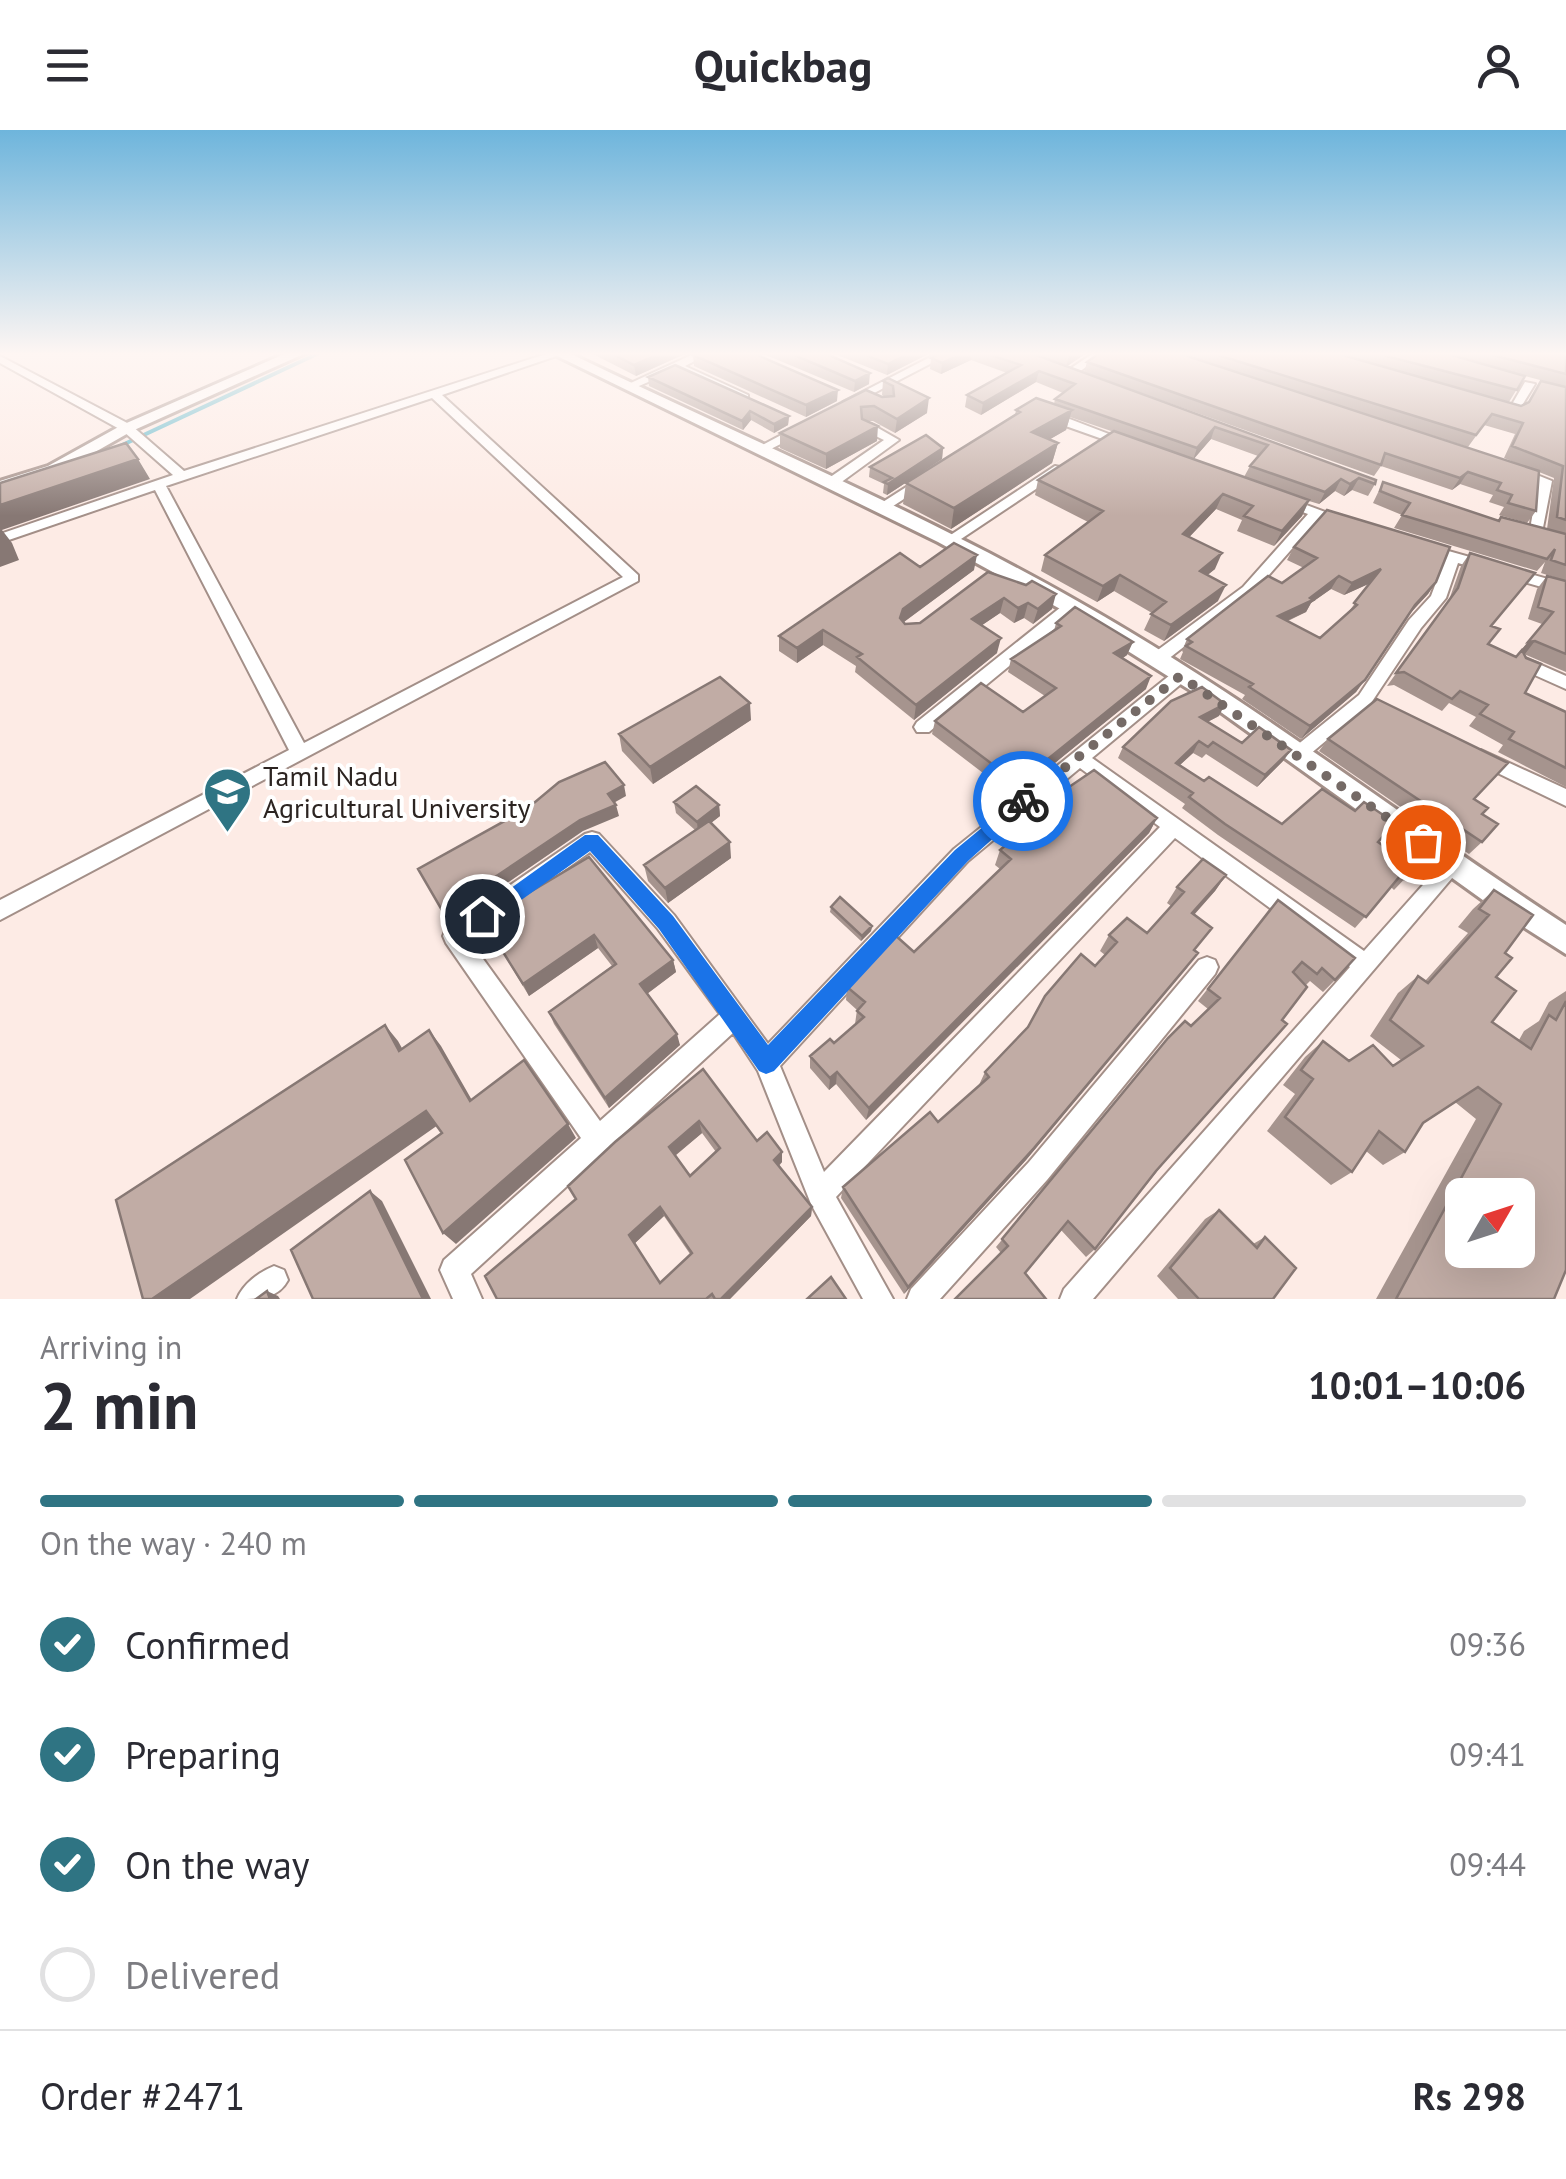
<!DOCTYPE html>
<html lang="en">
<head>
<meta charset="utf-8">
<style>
	body { margin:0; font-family:"PT Sans",sans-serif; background:#f2f2f3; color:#2b2b33; height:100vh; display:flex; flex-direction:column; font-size:38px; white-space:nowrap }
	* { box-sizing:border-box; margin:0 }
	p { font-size:32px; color:#7c7c81 }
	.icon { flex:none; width:55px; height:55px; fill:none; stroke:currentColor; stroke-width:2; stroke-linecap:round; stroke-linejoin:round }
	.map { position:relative; height:1169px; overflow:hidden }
	.panel { display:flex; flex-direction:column; background:#fff; flex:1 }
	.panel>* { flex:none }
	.needle { width:65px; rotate:51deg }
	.fabs { position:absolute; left:1445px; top:1048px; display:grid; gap:20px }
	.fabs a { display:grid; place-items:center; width:90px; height:90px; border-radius:15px; background:#fff; box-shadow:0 10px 40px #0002; font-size:50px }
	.pin { position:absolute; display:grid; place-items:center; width:85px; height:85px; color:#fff; margin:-42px; border:5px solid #fff; border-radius:50%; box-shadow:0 2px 10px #0007 }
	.courier { position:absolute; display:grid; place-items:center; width:100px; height:100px; margin:-50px; border:8px solid #1a73e8; border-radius:50%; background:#fff; color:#222; box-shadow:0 2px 12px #0007 }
	.overview em { font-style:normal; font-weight:800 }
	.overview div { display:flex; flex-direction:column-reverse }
	.overview { display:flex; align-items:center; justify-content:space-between; height:170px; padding:0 40px }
	h1 { font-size:65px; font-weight:800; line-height:75px }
	.bar { display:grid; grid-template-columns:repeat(4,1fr); gap:15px 10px; align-content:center; height:120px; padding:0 40px }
	.bar i { height:12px; border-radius:8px; background:#e1e1e2 }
	.bar .current { background:#2f7483 }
	.bar p { grid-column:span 4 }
	.line { display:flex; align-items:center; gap:25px; padding:0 40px; border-top:2px solid #e1e1e2 }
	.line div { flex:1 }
	ol { padding:0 40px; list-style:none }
	li { display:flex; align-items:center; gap:30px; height:110px }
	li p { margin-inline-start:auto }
	li .icon { padding:10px; border-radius:50%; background:#2f7483; color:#fff; stroke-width:4 }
	li:last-child { color:#7c7c81 }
	li i { width:55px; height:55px; border:5px solid #e1e1e2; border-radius:50% }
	header { display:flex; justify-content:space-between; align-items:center; height:130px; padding:0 40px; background:#fff; font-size:45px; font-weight:800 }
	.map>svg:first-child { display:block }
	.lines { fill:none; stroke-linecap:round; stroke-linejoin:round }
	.stream { stroke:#58b6ca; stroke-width:4 }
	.minor-casing { stroke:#a38f88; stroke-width:4 }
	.tertiary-casing { stroke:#a38f88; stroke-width:6 }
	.minor { fill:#fff; fill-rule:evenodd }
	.tertiary { fill:#fff; fill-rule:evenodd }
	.wall { fill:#a6948e; fill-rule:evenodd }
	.shaded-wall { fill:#877874 }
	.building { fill:#c1aca5; stroke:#877874; stroke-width:2.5; fill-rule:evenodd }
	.route { fill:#1a73e8 }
	.done { stroke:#756a66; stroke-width:10; stroke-dasharray:0 18 }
	.labels { text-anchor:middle; stroke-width:8; stroke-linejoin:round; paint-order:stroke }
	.poi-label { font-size:28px; fill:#2c2421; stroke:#fff; text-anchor:start }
</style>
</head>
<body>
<header><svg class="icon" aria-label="menu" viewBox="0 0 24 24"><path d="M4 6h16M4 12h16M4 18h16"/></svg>Quickbag<svg class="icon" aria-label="person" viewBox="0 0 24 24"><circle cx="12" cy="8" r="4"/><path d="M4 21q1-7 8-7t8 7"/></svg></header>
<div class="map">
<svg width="1566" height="1169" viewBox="0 0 1566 1169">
	<rect width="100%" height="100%" fill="#fdebe5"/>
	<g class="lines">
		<path class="stream" d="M118,317l203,-95"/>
		<defs>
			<path id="minor" d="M552,222h16l-126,43 196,180v6l-638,339v-20l289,-150 -134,-260 -155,53v-9l173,-59 -50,-44 -123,-68v-7l131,69 53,46zM432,268l191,179 -319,166 -138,-257z
				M698,222h14l-27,14 63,29v4h-8l-64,-29 -44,19 -10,-2z
				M940,222h13l-100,52 -10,-2z
				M1095,222h12l-35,25h-8v-4z
				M1525,252l10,2 -17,28 -23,-3 -2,-2 6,-3 12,2z
				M1046,283h8l81,31 -10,3 -79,-28z
				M863,294h8l28,16 -63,46h-10v-6l58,-40 -21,-10z
				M800,295l6,4 -2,3 -39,20 -10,-3z
				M1055,336l5,1v6l-108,72 -5,1 -7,-4z
				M1517,337l35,14 -11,57 -5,1 -7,-4 9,-52 -26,-9v-6z
				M922,347l7,4 -2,3 -40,26h-10l-2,-3z
				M1285,367l67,25 -7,4 -26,-8 -66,75 -90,70h-12l-2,-4 2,-4 92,-68 65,-73 -28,-10v-6z
				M1427,415l139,39v10l-108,-31 -12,35 -25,30 -50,75 -68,57h-12l-3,-5 3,-5 68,-55 50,-75 22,-24 14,-37 -23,-7v-6z
				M1071,472l5,1 3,4 -3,4 -147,121h-12l-3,-5 3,-5 149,-119z
				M1523,527l43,19v13l-49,-22 -2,-4 2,-4z
				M1181,539l8,6 -2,4 -95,79 272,193 83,-93 7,-3 7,3 3,6 -371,435h-33l4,-10 286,-322 -175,-129 -339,359 57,102h-30l-52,-95 -53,-133 -25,-38 -123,113 -2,5 -6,3 -131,120 11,25h-29l-13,-29 4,-10 137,-122 -135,-195 -3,-7 3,-7 139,-95 7,-2 7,2 75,81 94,129 186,-195 221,-178zM1080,638l80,59 -336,345 -44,-106 188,-205zM590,722l68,77 62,85 -120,107 -132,-183z
				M1481,620l85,39v17l-91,-44 -3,-5 3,-5z
				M1207,827l8,3 3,7 -3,7 -168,206 -107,119h-33l4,-10 118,-127 170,-202z
				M274,1136l10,4 4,10c-10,19 -29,19 -51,19 6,-15 22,-27 37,-33z"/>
			<path id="tertiary" d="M289,222h19l-176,79 -72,41 -60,20v-11l48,-15 74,-41z
				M549,222h18c171,83 347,156 512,250 170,96 324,217 487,323v29l-72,-46 -304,-218 -126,-79 -126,-69z"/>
		</defs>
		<use href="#minor" class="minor-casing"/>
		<use href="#tertiary" class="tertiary-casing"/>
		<use href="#minor" class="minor"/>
		<use href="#tertiary" class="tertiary"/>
	</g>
	<path class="wall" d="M589,222h100l-53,24z
		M698,222h124l47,32 -15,8 -88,-37h-9l80,46 -31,16 -112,-51 -1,-11z
		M830,222h102l-45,23z
		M942,222h146l-21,14 17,7 3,-11 14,-10h465v229l-25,-8 4,-11 -8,9 -143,-43 8,-13 -29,-12 10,-21 115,39 49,8 7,-51 -15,-6 -3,39 -9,12 -28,-8 5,-8 -15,-5 4,-7 -33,-11 -8,6 -71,-24 -7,10 -261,-93 262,101 -7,12 -16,-6 -8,6 -9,-5 -16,13 -10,-3 -7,15 -28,30 -37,-15 5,-11 -26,-11 -27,28 26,32 -8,6 11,26 -54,40 -20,-11 8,-17 -38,-22 -17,11 -56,-31 4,-16 43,-33 -53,-27 3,-15 76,-48 -44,-15 -4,13 -16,9 8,4 -6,20 -101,66 -48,-25 3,-21 109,-68 1,-5 38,-6 1,-5 8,-6 -27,-11 -55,33 -16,-8 2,-12 40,-22 -36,-13 -30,14 -11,-5 1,-11zM1525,246l30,8 -14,-3 -13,22 -7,3 -71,-20 59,16zM1347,278l121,39 16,-22 31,9 -11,24 27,11zM1211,309l47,17 -8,10 -6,11 -51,-18z
		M648,247l141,39 -1,9 -14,8 -23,-13 -8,10 -94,-44z
		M888,248l39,35 -32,20 -22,-12h-5l9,20 -51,28 -46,-21v-15l105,-36 -3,-2 1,-14z
		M943,318l-1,11 -55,36 -4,-2 1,-9 -15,-7 1,-10z
		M1294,417l142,35 -8,12 -21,22 -51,76 -55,47 -59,-40 3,-4 -65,-36 3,-7 -1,-1 5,-12 95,-56 22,-15 -17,-8zM1370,453l-23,31 -27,24 -32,-17 18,-9 5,-9 20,-14 13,6z
		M1470,423l22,73 -4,18 28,13 26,-33 -14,-5 9,-30 10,-13 19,5v91l-42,-18 1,39 41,19v75l-68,-35 5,-7 -34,-19 7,-9 -27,-14 -7,8 -48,-26 -7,1 62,-86 12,-34z
		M920,437l54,3 -70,52 1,2 15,-1 68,-51 64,37 -19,15 -9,-6 -10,5 -14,-10 -18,12 15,28 -83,67 -59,-48 1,-6 -33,-21 -26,18 -18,-12v-15z
		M1056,493l71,32 -4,3 23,31 -122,99 -14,-10 -10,8 -68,-52 3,-13 88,-9 22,-16 -37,-24 3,-13 43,-28z
		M1219,586l-12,6 35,21 49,7 -8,11 -26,26 -51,-33 -4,4 -9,-5 -13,12 24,16 78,43 96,18 37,26 -21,22 -3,-3 -36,41 -137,-93 -36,-27 3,-4 -67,-46 5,-11z
		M751,590l-98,64 -31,-33 -3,-17z
		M1328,609l146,60 8,15v28l-13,12 -150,-103z
		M674,672l45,3 1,11 -9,7 20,35 -63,45 -20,-22 -4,-16 51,-35 -19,-17z
		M1047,672l110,16 -8,15 -283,287 -30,-36 -7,6 -19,-22v-12l24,-13 21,-19 2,-14 -11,-10 1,-13 67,-35 86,-83 -5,-4 5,-15 43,-36z
		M589,727l84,103 3,12 -29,22 33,51 -71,63 -55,-84 -5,-12 63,-46 -14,-18 -69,48 -46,-76z
		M1226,745l-11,16 -21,24 1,36 -8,17 -161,192 -122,134 -63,-96 2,-11 95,-65 41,-37 6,-13 120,-117 -5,-4 9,-16 38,-2 24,-27 -4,-3 10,-16z
		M1494,760l11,63 -9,24 -4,45 27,18 5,-9 15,-10 10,-19 17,-11v279l-12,29h-178l100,-180 -21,-17 -32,21 -18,29 -22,13 -17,-14 -14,21 -21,13 -64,-54 28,-37 -12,-9 22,-28 18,-16 26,20 44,5 8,-6 -31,-24 28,-43 20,-17 7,5 43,-48 -10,-6 15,-18z
		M1278,770l57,80 -12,12 -13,-11 -4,4 -211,264 -9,8 -25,-27 -60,23 -5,-6 172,-209 23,-12 17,-17 -10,-8z
		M831,777l41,19 -1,5 -10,10 -31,-29z
		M703,939l54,72 25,21 -3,4 33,41 -1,9 -81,83h-233l79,-100zM702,1003l14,19 -26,24 -15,-20zM664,1086l26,38 -30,29 -26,-39z
		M1219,1080l34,34 12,-7 8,62h-95l-21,-23 48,-57z"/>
	<path class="shaded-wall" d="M664,222h25l-53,24 -2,-11z
		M911,222h21l-45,23 1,-11z
		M967,222h5l-1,8 -30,14 1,-11z
		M1075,222h13l-22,15 3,-11z
		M1039,241l-3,11 -55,33 2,-12z
		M870,243l-1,11 -15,8 1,-11z
		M838,260l-1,11 -31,16v-12z
		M929,268l-2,15 -32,20 2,-14z
		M1072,280l-6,20 -38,22 4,-20z
		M750,281l1,9 -8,10 -1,-9z
		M789,286l-1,9 -14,8v-9z
		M878,296l-1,15 -51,28v-15z
		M1215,297l-4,12 -18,21 4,-12z
		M1058,313l-6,20 -101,66 3,-21z
		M943,318l-1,11 -55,36 1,-11z
		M138,329l12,20 -148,51 10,13 7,17 -19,7v-62z
		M1468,342l-8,12 -8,6 8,-12z
		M1359,348l-7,12 -8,6 6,-12z
		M1341,349l-6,12 -16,13 6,-12z
		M1223,364l-7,15 -39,41 6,-16z
		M1309,370l-7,16 -28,30 8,-15z
		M1222,423l-7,16 -22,18 7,-16z
		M977,425l-3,15 -73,54 -1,-6 3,-9z
		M1381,439l-8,13 -29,13 8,-12z
		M1120,445l-6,16 -17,11 6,-16z
		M1339,446l-8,13 -20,14 -5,9 -35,16 7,-12 32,-18z
		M1436,452l-8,12 -22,24 9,-13z
		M1226,455l-8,16 -54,40 7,-16z
		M1056,464l-4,15 -19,15 5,-15z
		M1004,468l-4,15 -31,21 3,-15z
		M1028,473l-4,15 -10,5 4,-15z
		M823,500v15l-26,18v-15z
		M1001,508l-4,15 -83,67 2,-15z
		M1535,511l-10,13 -8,1 11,-13z
		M1133,512l-6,13 -18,12 5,-14z
		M1151,546l-5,13 -122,99 4,-13z
		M1365,550l-9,12 -55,47 9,-13z
		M750,573l1,17 -98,64 -3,-17z
		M1225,574l-6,12 -25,13 6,-12z
		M1199,611l-6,12 -23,21 6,-11z
		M1291,620l-8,11 -26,26 8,-12z
		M1014,635l-4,13 -10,8 4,-13z
		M624,655l2,11 -16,9 -2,-11z
		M616,675l3,11 -36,15 -134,92 -6,-11 137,-92z
		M719,675l1,11 -22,17 -1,-11z
		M1157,688l-8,15 -283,287 3,-12z
		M730,712l1,16 -63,45 -3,-15z
		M1226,745l-11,16 -34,38 11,-16z
		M872,796l-1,5 -10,10 1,-5z
		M594,805l4,13 -69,48 -6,-12z
		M1198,823l-172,207 -122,134 4,-7z
		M673,830l3,12 -32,24 -4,-12z
		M385,895l13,16 14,25 -13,-15z
		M429,900l12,16 40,70 -11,-15z
		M677,904l3,11 -71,63 -4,-10z
		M837,942l-1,12 -7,6 1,-12z
		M426,981l12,14 -248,174h-38z
		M699,991l3,12 -30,25 -3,-11z
		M568,994l8,14 -120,106 -13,-11z
		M782,1022v10l-8,8v-10z
		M370,1061l12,10 49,98h-8z
		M660,1077l4,9 -30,28 -5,-9z
		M812,1077l-1,9 -81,83h-9z
		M267,1161l11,5 2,3h-10z"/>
	<path class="building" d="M609,222h55l-30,13z
		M698,222h57v2l83,36 -32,15 -113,-50z
		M787,222h35l48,21 -15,8z
		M858,222h53l-23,12z
		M942,222h25l-25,11 -11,-5z
		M981,222h47l348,128 -1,4 -16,-6 -9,6 -9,-5 -16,13 -75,-26 18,-21 -53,-18 -18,21 -142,-49 20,-15 -36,-13 -56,32 -16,-8 54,-30z
		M1101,222h74l364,119 -3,40 -28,-8 4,-8 -15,-5 4,-7 -33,-11 -8,6 -75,-25 -4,12 -294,-103z
		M1208,222h124l189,54 8,-4 12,-21 25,6v133l-9,-3 6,-51 -51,-20 11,-23 -31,-9 -16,21z
		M1371,222h70l84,24 -8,14z
		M1481,222h85v22z
		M675,235l114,51 -15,8 -24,-13 -8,10 -94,-44z
		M888,248l41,20 -32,21 -23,-13 -13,1 1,12 16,7 -52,28 -46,-21 86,-43 16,7 12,-1 -1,-10 -10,-5z
		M1036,268l36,12 -40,22 26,11 -104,65 -48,-25 114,-71 -4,-2z
		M1114,301l195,69 -27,31 -38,-15 9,-10 -30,-12 -40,40 39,19 -22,18 26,14 -55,40 -20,-11 15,-12 -46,-27 -17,11 -58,-31 58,-44 -65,-31z
		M926,305l17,13 -55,36 -4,-2 8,-4 -22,-11z
		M126,313l12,16 -138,46v-22z
		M1383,352l116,39 2,-4 65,17v31l-15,-5 4,-11 -8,10 -145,-44 8,-12 -30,-12z
		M1327,380l123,37 -14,35 -21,23 -50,75 -55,46 -61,-39 4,-3 -67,-38 6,-4 -5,-3 81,-63 14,7 35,-25 -23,-11zM1381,439l-27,34 3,2 -37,33 -42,-22 35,-16 -3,-2 29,-22 13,7z
		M954,413l23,12 -74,54 -3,9 5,6 15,-1 68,-51 38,13 6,-4 24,13 -18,15 -10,-6 -10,5 -14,-10 -32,21 29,19 -85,67 -59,-48 5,-3 -39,-24 -26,18 -18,-12 121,-83 20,14z
		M1470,423l65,20 -44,53 9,3 -12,15 28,13 6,-7 4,8 15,6 -16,29 41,19v56l-57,-29 5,-7 -34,-18 8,-9 -28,-14 -8,8 -48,-27 -8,1 62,-85z
		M1547,446l19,5v73l-31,-13 -7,1 25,-30 -15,-5z
		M1075,477l58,35 -19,11 37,23 -123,99 -14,-10 -10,8 -69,-52 46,-38 42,29 33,-24 -45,-29 50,-33 -5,-3z
		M720,547l30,26 -100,64 -31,-33z
		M1202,557l23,17 -25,13 42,26 17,-16 32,23 -26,25 -52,-33 -5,5 -9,-6 -23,22 28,18 5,-4 73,47 40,-35 33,22 9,-9 31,21 -17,19 37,26 -11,11 -4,-3 -34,41 -141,-93 -36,-27 4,-4 -70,-46 48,-46z
		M1377,569l131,64 -34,36 14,9 -6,6 16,10 -16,18 -154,-103z
		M605,632l19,23 -16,9 8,11 -36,15 -137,92 -25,-43 110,-61 31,-26z
		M1094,640l63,48 -288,290 -32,-36 -7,6 -20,-22 20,-17 4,4 30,-26 -7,-6 8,-9 -18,-15 48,-52 19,17 97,-93 -11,-9 52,-44 -5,-4z
		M696,656l23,19 -22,17 -23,-20z
		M709,691l21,21 -65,46 -21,-23z
		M589,727l84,103 -33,24 37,50 -72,64 -56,-86 67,-48 -22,-29 -71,49 -40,-64z
		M1203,729l23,16 -34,38 20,15 -18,22 4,3 -164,195 -126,139 -65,-100 87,-75 8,10 51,-45 -4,-5 43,-45 17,-31 36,-42 14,12 22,-24 -8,-7 18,-17 20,15 37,-41 -7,-5z
		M1494,760l39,25 -28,38 7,5 -16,19 20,14 -24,31 39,27 18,-34 7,5 10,-19v269l-12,29h-158l105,-195 -23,-17 -55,36 -18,29 -26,-21 -27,41 -67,-55 28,-38 -12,-9 22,-29 26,20 24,-16 20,21 30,-20 -33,-26 28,-44 10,7 61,-68 -10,-6zM1462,1065h56v55h-56z
		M840,767l32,29 -10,10 -31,-29z
		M1278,770l77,58 -20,22 -13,-12 -5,6 -15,-12 -9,10 14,15 -25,33 5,4 -131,147 -61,78 -27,-28 -43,52 21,26h-91l53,-53 -6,-7 166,-201 17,-17 6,5 29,-28 -12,-9z
		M385,895l14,26 30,-21 41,71 54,-41 44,64 -125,109 -38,-73 37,-27 -16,-22 -274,188h-9l-27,-99z
		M703,939l54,72 10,-9 15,20 -8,8 38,47 -91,92h-6l-3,-5 -6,5h-209l-12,-23 91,-77 -8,-13 47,-44zM699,991l21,27 -30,28 -21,-29zM660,1077l32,46 -32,30 -31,-48z
		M370,1061l53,108h-110l-22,-49z
		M1219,1080l38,38 8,-11 31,31 -23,31h-74l-29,-31z
		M831,1147l15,22h-39z
		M267,1161l3,8h-14z"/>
	<linearGradient id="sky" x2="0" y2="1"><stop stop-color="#6eb5dc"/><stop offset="0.58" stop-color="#fef6f3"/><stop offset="1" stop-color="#fef6f3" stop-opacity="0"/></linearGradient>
	<rect width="1566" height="386" fill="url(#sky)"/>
	<path class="route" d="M1023,664l6,2v10l-61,55 -194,210 -8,3 -7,-3 -100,-142 -69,-78 -101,72h-14l-3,-7 113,-81h13l75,81 95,129 187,-195z"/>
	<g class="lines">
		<path class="done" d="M1023,671l157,-125 243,166"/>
	</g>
	<defs>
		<symbol id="university-pin" viewBox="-11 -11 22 30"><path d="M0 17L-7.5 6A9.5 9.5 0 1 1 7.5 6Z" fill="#2f7483" stroke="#fff"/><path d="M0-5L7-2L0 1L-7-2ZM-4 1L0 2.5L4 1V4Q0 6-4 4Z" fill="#fff"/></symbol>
	</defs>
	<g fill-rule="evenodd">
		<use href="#university-pin" x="200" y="634" width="55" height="75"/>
	</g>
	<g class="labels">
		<g class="poi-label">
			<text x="263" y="656">Tamil Nadu<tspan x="263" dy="32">Agricultural University</tspan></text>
		</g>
	</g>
</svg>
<div class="fabs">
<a><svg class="needle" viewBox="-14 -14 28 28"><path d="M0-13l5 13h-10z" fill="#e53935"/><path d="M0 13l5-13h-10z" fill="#7c7c81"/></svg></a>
</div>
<div class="pin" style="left:1423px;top:712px;background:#ea580c"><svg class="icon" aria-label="bag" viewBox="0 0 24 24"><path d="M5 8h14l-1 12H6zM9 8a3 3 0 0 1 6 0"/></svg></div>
<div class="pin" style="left:482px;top:786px;background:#1f2937"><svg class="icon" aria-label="home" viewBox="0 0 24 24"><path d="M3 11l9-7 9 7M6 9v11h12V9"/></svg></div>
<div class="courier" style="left:1023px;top:671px"><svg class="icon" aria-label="bike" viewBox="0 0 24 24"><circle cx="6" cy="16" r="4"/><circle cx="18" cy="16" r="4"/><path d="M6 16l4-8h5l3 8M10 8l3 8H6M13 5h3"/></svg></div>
</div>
<section class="panel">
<div class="overview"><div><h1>2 min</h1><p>Arriving in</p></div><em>10:01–10:06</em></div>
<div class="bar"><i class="current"></i><i class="current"></i><i class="current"></i><i></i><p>On the way · 240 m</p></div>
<ol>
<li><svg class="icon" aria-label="check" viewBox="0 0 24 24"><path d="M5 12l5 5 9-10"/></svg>Confirmed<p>09:36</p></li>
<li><svg class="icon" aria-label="check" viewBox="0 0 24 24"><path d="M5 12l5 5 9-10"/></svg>Preparing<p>09:41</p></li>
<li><svg class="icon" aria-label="check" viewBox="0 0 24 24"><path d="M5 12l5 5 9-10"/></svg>On the way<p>09:44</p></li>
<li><i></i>Delivered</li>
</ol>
<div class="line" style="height:130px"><div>Order #2471</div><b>Rs 298</b></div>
</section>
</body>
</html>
